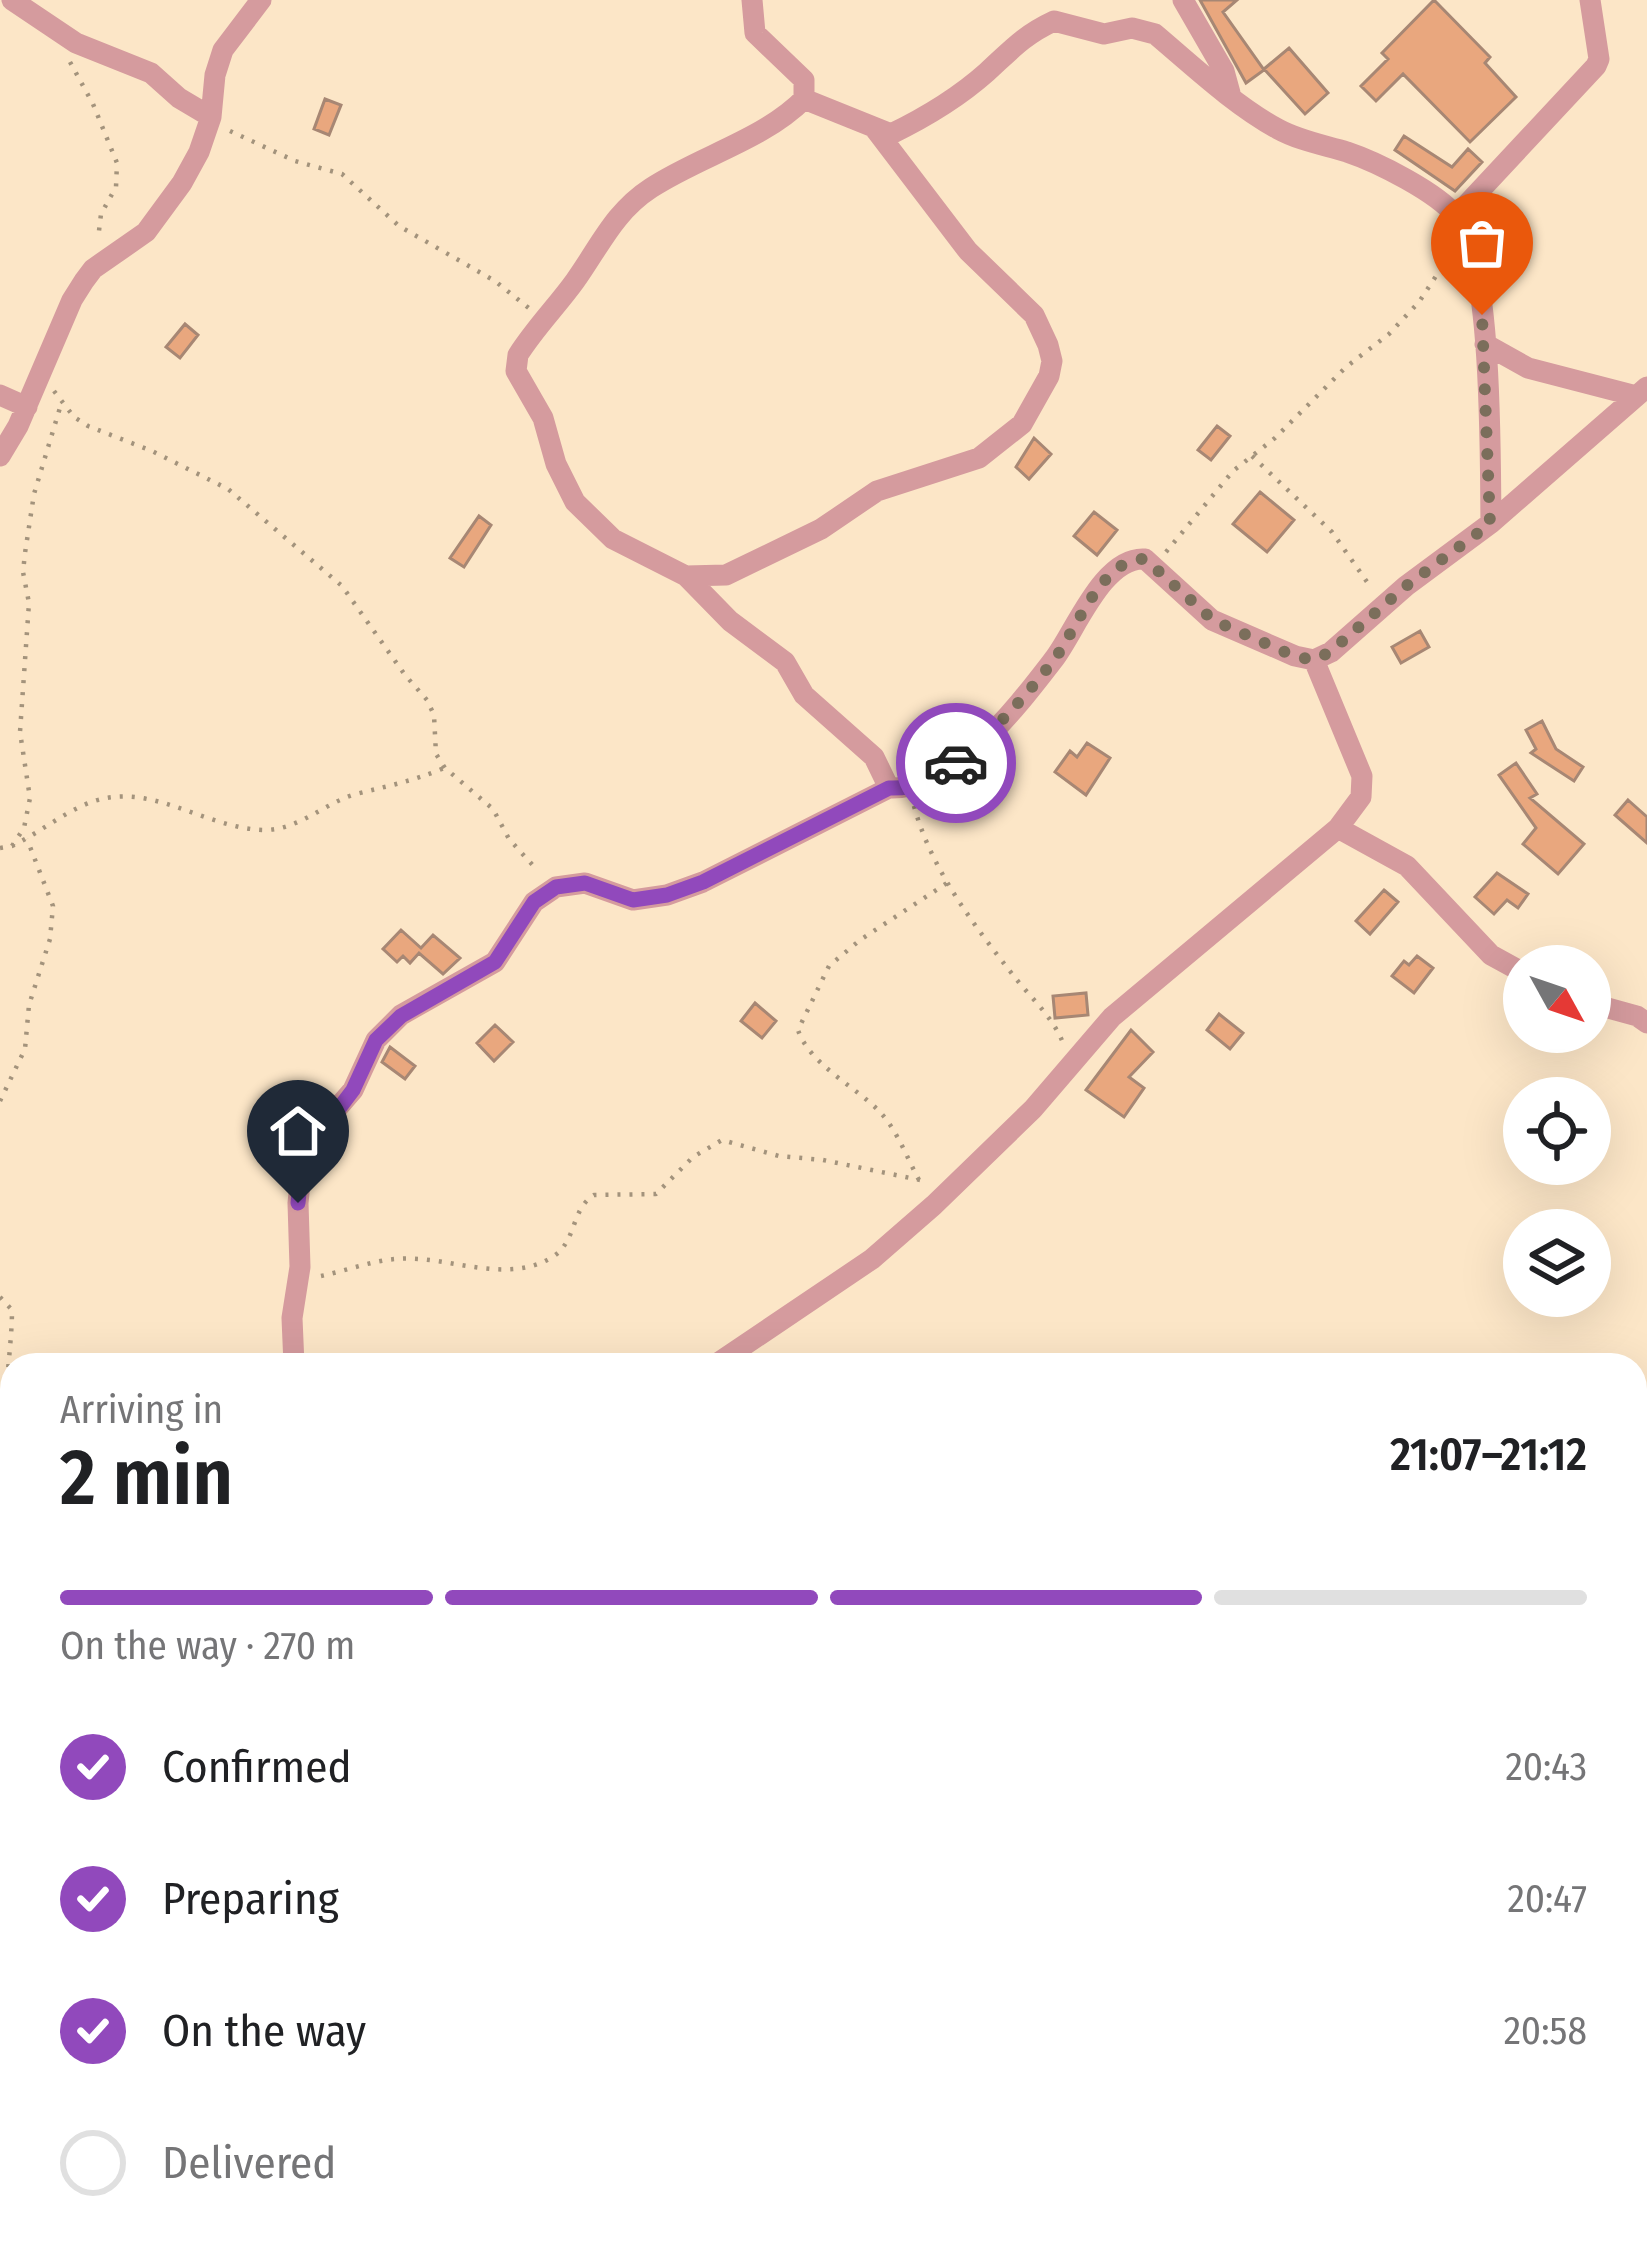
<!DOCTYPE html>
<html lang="en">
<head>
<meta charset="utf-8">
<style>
	body { margin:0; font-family:"Fira Sans Condensed",sans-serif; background:#f2f2f2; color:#202124; height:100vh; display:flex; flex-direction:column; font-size:45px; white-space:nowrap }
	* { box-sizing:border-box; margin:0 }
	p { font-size:39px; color:#757577 }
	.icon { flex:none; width:66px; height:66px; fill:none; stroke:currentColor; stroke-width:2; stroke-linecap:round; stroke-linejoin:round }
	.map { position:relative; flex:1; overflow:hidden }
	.side { position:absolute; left:0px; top:1353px; width:1647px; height:903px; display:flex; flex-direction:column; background:#fff; border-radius:36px 36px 0 0; box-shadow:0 12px 48px #0002 }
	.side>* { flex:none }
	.needle { width:78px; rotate:130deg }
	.controls { position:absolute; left:1503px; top:945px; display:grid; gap:24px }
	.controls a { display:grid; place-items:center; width:108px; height:108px; border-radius:50%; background:#fff; box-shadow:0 12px 48px #0002; font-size:60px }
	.pin { position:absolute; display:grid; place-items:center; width:102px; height:102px; color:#fff; margin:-123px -51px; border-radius:50% 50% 50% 0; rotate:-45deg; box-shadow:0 0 12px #0007 }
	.pin .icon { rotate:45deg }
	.courier { position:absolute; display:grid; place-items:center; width:120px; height:120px; margin:-60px; border:9px solid #9149bc; border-radius:50%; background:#fff; color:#222; box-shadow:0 3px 15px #0007 }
	.head em { font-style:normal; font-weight:600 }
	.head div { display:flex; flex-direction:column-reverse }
	.head { display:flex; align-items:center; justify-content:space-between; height:204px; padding:0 60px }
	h1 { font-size:78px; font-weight:600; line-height:90px }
	.bar { display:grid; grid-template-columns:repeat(4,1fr); gap:18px 12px; align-content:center; height:144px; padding:0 60px }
	.bar i { height:15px; border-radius:9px; background:#e0e0e0 }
	.bar .active { background:#9149bc }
	.bar p { grid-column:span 4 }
	ol { padding:0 60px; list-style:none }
	li { display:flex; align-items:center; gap:36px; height:132px }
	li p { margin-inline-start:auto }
	li .icon { padding:12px; border-radius:50%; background:#9149bc; color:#fff; stroke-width:4 }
	li:last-child { color:#757577 }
	li i { width:66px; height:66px; border:6px solid #e0e0e0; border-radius:50% }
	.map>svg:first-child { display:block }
	.building { fill:#e9a77e; stroke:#a78774; stroke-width:3 }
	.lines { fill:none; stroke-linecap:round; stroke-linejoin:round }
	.path { stroke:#a3937c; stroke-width:4.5; stroke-dasharray:3 9; stroke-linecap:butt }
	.street { stroke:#d59b9e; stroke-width:21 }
	.done { stroke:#7b6e5b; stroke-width:12; stroke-dasharray:0 21.6 }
	.route { stroke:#9149bc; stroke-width:15 }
</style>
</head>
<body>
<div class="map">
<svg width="1647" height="2254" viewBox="0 0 1647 2254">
	<rect width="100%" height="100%" fill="#fce6c7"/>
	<path class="building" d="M1200,0h37l-14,12 41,58 -18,13z
		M1434,0l56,57 -5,6 31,34 -46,45 -67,-68 -27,27 -15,-15 27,-27 -6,-6z
		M1289,48l39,45 -23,21 -41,-45z
		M325,99l16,6 -12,30 -15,-6z
		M1404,136l48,31 16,-18 14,13 -27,29 -60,-41z
		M185,324l13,11 -18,23 -14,-11z
		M1217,426l13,10 -19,24 -13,-10z
		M1034,438l17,16 -22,25 -13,-12z
		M1260,492l34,28 -27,32 -34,-28z
		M1094,512l23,18 -20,25 -23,-19z
		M479,516l12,9 -27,42 -14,-9z
		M1420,631l9,16 -28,16 -9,-16z
		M1542,721l14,28 27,18 -9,14 -43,-28 5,-4 -10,-19z
		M1087,743l23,15 -24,37 -31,-23 15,-21 7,6z
		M1516,763l21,31 -7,4 54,46 -26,30 -35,-30 13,-16 -37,-53z
		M1628,800l19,17v26l-32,-28z
		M1497,873l31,21 -10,14 -11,-8 -13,14 -19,-17z
		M1384,890l14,12 -28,32 -14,-13z
		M401,930l20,18 12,-13 27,23 -17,16 -24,-21 -9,10 -7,-7 -6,6 -14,-13z
		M1417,956l16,12 -19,25 -22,-17 12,-15 5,4z
		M1086,993l2,22 -33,3 -2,-22z
		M755,1003l21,18 -14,17 -21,-17z
		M1219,1014l24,19 -13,16 -23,-19z
		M495,1025l18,17 -19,19 -17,-18z
		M1131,1030l22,22 -24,25 15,11 -20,29 -38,-27z
		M390,1047l25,19 -10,13 -23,-17z"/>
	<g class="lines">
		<path class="path" d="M70,62l23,42 24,59 -1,24 -15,27 -3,25
			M230,131l65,30 47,13 57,52 96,55 35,28
			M54,391l20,26 14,9 64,25 76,38 114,97 63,89 22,25 7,15 2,39 9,14 48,41 16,30 29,32
			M1252,456l80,76 40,57
			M1166,552l67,-81 42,-33 71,-71 43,-33 30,-32 32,-49
			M914,806c17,63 59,118 99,169 17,22 40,42 50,68
			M12,846l12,-18 6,-30 -10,-66 9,-129 -6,-31 2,-19 9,-59 28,-93
			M0,848l12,-2c25,-12 47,-30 72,-41 62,-28 116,22 178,25 36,1 62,-27 94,-36 32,-8 57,-13 88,-26
			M0,1101l25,-52 4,-44 21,-66 3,-33 -26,-67
			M919,1180c-12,-22 -22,-50 -39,-68 -25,-26 -70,-47 -82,-82l31,-64 31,-26 87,-57
			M321,1276c24,-5 50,-15 74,-17 52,-5 111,28 159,-3 23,-16 17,-47 40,-61l62,-1 37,-37 29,-17 57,16 44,4 97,20
			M0,1297l12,13c0,44 -12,92 0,134
			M1635,1715l12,-8
			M1635,2188l12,-11
			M375,2244l1,10
			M1012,2254l12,-10
			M1559,2254l11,-10"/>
		<path class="street" d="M12,0l64,43 75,30 28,25 32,19
			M752,0l3,33 49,47v19c-41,41 -104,57 -153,89 -37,24 -51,58 -76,93 -18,25 -40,47 -57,74l-2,16 27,47 13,46 19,38 38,37 73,37 44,45 55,41 19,33 70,62 15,31c65,3 128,-81 165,-129 21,-27 49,-103 91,-100l67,61 83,36 19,4 17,-8 75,-66 85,-63 156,-136
			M1183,0l41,71 6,22
			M804,99l87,35c33,-16 68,-37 96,-62 24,-22 37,-37 67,-51l50,13 28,-6 23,6c38,32 79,71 123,95 22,12 46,16 69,23 30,10 90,40 110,65 36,44 33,244 34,306
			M1456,216l140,-150 3,-7 -9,-59
			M1485,344l43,24 108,28
			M0,395l27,12
			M0,456l18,-30 54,-126 12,-19 9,-12 53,-37 36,-49 17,-31 12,-35 4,-42 8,-25 38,-50
			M686,576l40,-1 95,-46 56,-38 102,-33 43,-34 27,-48 3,-15 -4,-16 -14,-30 -66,-64 -93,-122
			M1338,828l69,38 84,89 33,18
			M1590,1003l47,13 10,7
			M294,1365l-2,-47 8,-51 -2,-64 3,-30 26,-53 26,-30 23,-50 25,-25 94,-53 39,-60 22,-15 29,-4 48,17 34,-5 36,-13 186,-94
			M715,1365l157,-106 62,-54 99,-96 79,-92 226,-189 23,-31 1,-21 -48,-116
			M0,1623l12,-6"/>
	</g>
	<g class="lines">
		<path class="done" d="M956,763c37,-31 69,-66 98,-103 21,-28 49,-104 91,-101l68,61 81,36 20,4 16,-8 76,-66 84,-62 -8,-209"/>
		<path class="route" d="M298,1203l3,-30 11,-29 41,-54 23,-50 25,-24 94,-54 39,-60 22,-15 29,-4 48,17 34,-5 36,-13 186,-94c27,1 47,-8 67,-25"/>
	</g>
</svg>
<div class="controls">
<a><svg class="needle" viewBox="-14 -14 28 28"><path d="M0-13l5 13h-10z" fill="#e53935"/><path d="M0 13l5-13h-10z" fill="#757577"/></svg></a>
<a><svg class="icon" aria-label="locate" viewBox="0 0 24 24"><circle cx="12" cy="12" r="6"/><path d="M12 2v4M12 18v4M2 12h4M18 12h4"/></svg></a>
<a><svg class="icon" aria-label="layers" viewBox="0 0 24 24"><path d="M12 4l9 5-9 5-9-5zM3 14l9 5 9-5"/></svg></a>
</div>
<div class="pin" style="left:1482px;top:315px;background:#ea580c"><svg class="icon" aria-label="bag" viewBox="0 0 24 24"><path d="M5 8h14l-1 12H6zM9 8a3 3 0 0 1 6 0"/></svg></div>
<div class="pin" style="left:298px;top:1203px;background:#1f2937"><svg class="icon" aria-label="home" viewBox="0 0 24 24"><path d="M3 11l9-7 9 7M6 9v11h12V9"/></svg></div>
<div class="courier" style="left:956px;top:763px"><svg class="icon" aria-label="car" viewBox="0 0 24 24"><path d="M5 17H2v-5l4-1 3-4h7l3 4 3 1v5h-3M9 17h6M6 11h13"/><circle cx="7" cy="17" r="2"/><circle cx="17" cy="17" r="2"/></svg></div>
<section class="side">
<div class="head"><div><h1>2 min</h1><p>Arriving in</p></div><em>21:07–21:12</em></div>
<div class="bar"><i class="active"></i><i class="active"></i><i class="active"></i><i></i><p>On the way · 270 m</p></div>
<ol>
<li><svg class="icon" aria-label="check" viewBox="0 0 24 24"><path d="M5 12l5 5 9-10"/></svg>Confirmed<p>20:43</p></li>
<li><svg class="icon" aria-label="check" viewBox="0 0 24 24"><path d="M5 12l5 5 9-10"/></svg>Preparing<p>20:47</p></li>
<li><svg class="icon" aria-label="check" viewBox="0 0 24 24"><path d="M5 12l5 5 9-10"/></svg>On the way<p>20:58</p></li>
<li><i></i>Delivered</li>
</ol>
</section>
</div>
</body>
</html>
